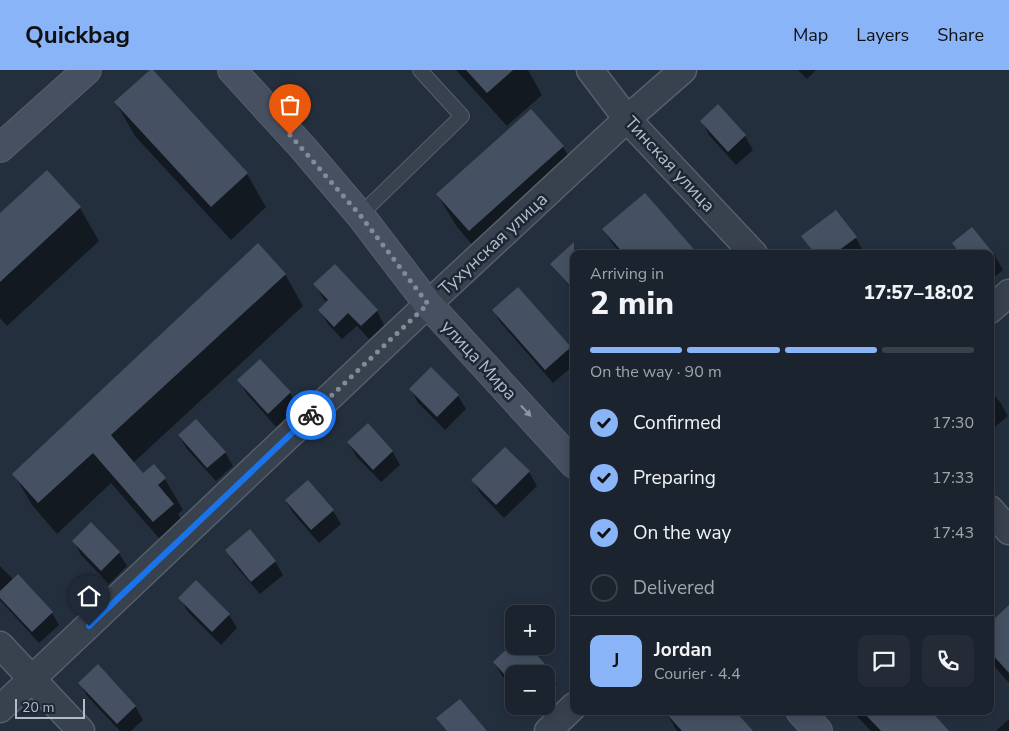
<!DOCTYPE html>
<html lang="en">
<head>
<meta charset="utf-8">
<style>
	body { margin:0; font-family:"Nunito Sans",sans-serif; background:#242b36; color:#f1f3f6; height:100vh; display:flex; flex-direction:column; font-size:19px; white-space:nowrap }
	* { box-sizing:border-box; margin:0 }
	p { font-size:16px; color:#a0a4aa }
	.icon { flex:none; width:28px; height:28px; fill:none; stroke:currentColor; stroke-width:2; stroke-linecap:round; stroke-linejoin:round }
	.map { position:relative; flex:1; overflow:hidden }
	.drawer { position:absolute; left:570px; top:180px; width:424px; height:465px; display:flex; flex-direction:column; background:#1b232e; border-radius:10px; box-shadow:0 2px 12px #0003,0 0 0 1px #39404a }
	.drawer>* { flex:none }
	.fabs { position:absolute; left:505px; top:535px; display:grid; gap:10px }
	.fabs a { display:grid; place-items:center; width:50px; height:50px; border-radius:10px; background:#1b232e; box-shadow:0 2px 12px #0003,0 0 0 1px #39404a; font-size:25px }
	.scale { position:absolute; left:15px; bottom:12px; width:70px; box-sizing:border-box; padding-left:5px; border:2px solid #b4bcc9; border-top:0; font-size:14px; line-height:18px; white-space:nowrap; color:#b4bcc9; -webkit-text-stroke:4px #1d2633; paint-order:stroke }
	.pin { position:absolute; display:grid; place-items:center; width:42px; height:42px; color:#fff; margin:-51px -21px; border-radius:50% 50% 50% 0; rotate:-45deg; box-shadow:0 0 5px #0007 }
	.pin .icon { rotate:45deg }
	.courier { position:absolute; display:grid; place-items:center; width:50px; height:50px; margin:-25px; border:4px solid #1a73e8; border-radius:50%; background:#fff; color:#222; box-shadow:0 1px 6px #0007 }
	.headline em { font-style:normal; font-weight:800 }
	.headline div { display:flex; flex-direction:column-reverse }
	.headline { display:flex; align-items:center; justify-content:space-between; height:85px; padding:0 20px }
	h1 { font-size:32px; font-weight:800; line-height:38px }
	.bar { display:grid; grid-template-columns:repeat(4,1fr); gap:8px 5px; align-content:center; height:60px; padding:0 20px }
	.bar i { height:6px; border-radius:4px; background:#39404a }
	.bar .on { background:#8ab4f8 }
	.bar p { grid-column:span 4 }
	.line { display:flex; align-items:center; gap:12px; padding:0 20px; border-top:1px solid #39404a }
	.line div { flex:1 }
	.round { display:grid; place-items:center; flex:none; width:52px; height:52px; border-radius:10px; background:#242b36 }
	ol { padding:0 20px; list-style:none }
	li { display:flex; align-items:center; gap:15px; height:55px }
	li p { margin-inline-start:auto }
	li .icon { padding:5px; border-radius:50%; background:#8ab4f8; color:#111; stroke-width:4 }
	li:last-child { color:#a0a4aa }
	li i { width:28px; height:28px; border:2px solid #39404a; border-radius:50% }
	header { display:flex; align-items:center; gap:30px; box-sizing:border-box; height:70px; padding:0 25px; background:#8ab4f8; color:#111 }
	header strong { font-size:24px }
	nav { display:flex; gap:28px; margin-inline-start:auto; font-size:18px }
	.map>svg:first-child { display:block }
	.shadow { fill:#0007 }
	.building { fill:#455162 }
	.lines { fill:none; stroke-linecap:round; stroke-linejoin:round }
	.lane-casing { stroke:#565f6c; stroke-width:16 }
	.street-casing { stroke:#565f6c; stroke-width:29 }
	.secondary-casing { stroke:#565f6c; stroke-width:30 }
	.lane { stroke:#38414e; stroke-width:14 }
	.street { stroke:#38414e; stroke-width:26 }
	.secondary { stroke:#465061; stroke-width:28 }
	.oneway { fill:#8e96a5 }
	.done { stroke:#828b98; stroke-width:5; stroke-dasharray:0 9 }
	.route { stroke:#1a73e8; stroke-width:6 }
	.labels { text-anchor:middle; stroke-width:5; stroke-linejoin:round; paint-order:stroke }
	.street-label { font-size:18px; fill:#b4bcc9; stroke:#1d2633 }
</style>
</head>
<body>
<header>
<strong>Quickbag</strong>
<nav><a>Map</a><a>Layers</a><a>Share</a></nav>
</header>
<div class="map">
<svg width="1009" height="661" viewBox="0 0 1009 661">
	<rect width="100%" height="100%" fill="#242f3e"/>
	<path class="shadow" d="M456,0h72l14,25 -35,31z
		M798,0h18l-9,9z
		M116,33l131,71 19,33 -35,33 -96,-104z
		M718,36l27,30 8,14 -17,15 -27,-30 -7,-14z
		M531,40l32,37 20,33 -94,84 -32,-37 -20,-33z
		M80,138l19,33 -92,85 -7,-8v-103z
		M972,158l23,28 8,14 -13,10v-26h-31l-6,-10z
		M604,160l91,24h-74l-9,-11z
		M803,166l53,2 7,13 -3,3h-46z
		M574,189v32l-19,-21 -4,-6z
		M285,204l18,32 -170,157 10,11 22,5 18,31 -5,4 13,22 -20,16 -60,-69 -54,51 -25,-29 -18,-31z
		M315,214l62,27 7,14 -15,14 -12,-13 -15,13 -14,-15 -8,-14 7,-7 -4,-5z
		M518,218l52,60 4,6v11l-21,18 -52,-60 -8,-13z
		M239,310l51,13 8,14 -22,20 -29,-33z
		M411,319l47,7 8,13 -21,21 -27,-27z
		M990,320l10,12 8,14 -18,15z
		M179,366l46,16 8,14 -17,15 -29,-32z
		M348,372l44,9 8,14 -19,17 -25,-26z
		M529,402l8,14 -33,32 -23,-24 -8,-13z
		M286,431l47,10 8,13 -22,19 -25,-29z
		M74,471l45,12 8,13 -18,18 -28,-29z
		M227,480l48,11 8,14 -23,19 -26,-30z
		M0,496l14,14 38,33 7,12 -20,18 -39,-43z
		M180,528l49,17 8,13 -16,17 -33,-33z
		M1009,537v76l-14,-16 -5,-8v-35z
		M514,574v2l36,25 7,14 -11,10v-21h-32v14l-12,-12 -8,-14z
		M80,613l55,23 8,14 -12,11h-11l-33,-35z
		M665,641l86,20h-74z
		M852,641h77l18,20h-76z
		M1009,649v12h-13z"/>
	<path class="building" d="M150,0h3l95,103 -37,34 -97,-105z
		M466,0h47l-26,23z
		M718,34l28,31 -18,17 -28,-31z
		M531,39l33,37 -95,85 -33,-37z
		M47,100l34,37 -81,75v-69z
		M645,123l53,61h-74l-22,-25z
		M836,140l21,27 -23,17h-19l-14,-18z
		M972,157l22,27h-34l-8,-11z
		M574,172v48l-24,-26z
		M258,173l28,31 -175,161 32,38 11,-9 12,14 -8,7 16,19 -21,18 -60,-69 -55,50 -26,-29z
		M335,194l43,46 -17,16 -13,-13 -14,14 -16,-17 10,-10 -15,-16z
		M518,217l53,60 -26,23 -53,-60z
		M260,289l31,33 -23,22 -31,-34z
		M431,297l28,28 -22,22 -28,-28z
		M196,349l30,33 -19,16 -29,-33z
		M368,353l25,28 -20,19 -26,-28z
		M505,377l25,24 -34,34 -25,-25z
		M308,410l26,30 -23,20 -26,-30z
		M91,452l29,30 -19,19 -29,-30z
		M250,459l26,32 -25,21 -26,-32z
		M18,504l35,38 -21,20 -32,-34v-7z
		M196,510l34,34 -18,18 -34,-34z
		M1009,535v68l-19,-21v-29z
		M510,576h19l22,25 -5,4 -32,-1v11l-21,-23z
		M98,594l38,42 -19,18 -39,-41z
		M460,629l27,32h-40l-11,-13z
		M664,641h71l18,20h-71z
		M862,641h69l18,20h-68z"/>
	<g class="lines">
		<defs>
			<path id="lane" d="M360,145l102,-99 -42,-46"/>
			<path id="street" d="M590,0l37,49 127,135
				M990,240l19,-17
				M990,439l19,22
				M0,575l81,86
				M0,639l428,-405 199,-185 56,-49
				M548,661l26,-25"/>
			<path id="secondary" d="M232,0l72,79 56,66 68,89 146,160
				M0,78l87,-78
				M800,641l18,20"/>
		</defs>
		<use href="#lane" class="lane-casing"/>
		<use href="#street" class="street-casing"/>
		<use href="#secondary" class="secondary-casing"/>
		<use href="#lane" class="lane"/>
		<use href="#street" class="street"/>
		<use href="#secondary" class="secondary"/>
	</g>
	<defs><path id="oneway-solid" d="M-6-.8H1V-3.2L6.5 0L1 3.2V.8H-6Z" transform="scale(1.25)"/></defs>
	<use class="oneway" href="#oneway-solid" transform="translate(526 341) rotate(47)"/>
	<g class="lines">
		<path class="done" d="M290,65l70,80 68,89 -117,111"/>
		<path class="route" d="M89,556l222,-211"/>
	</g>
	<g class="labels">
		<g class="street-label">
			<text transform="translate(670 94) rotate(47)" y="6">Тинская улица</text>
			<text transform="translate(493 174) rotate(-43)" y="6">Тухунская улица</text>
			<text transform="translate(479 290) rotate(47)" y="6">улица Мира</text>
		</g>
	</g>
</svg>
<div class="fabs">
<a>+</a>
<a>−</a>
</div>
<div class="scale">20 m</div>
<div class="pin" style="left:290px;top:65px;background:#ea580c"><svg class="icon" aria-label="bag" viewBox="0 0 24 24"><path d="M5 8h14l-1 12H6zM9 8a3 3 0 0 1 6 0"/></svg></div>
<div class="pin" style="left:89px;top:556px;background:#1f2937"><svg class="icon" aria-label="home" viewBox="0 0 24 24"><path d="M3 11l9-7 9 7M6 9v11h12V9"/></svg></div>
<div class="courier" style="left:311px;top:345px"><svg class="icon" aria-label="bike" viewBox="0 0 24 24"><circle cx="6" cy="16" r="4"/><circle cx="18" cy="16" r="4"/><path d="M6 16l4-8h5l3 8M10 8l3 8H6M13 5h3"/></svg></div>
<section class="drawer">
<div class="headline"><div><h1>2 min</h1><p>Arriving in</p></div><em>17:57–18:02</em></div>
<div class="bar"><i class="on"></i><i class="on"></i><i class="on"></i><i></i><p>On the way · 90 m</p></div>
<ol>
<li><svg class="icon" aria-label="check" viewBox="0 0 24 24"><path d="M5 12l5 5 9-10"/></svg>Confirmed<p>17:30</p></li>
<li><svg class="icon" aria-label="check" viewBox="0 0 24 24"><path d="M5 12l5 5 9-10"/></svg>Preparing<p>17:33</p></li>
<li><svg class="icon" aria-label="check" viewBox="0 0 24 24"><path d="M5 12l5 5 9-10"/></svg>On the way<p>17:43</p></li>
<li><i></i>Delivered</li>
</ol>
<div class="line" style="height:90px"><b class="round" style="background:#8ab4f8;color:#111">J</b><div><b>Jordan</b><p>Courier · 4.4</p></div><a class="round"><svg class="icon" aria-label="chat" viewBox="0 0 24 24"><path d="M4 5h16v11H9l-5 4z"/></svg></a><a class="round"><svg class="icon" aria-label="phone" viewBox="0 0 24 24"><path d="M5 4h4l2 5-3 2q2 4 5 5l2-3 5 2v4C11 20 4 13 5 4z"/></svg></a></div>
</section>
</div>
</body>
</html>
